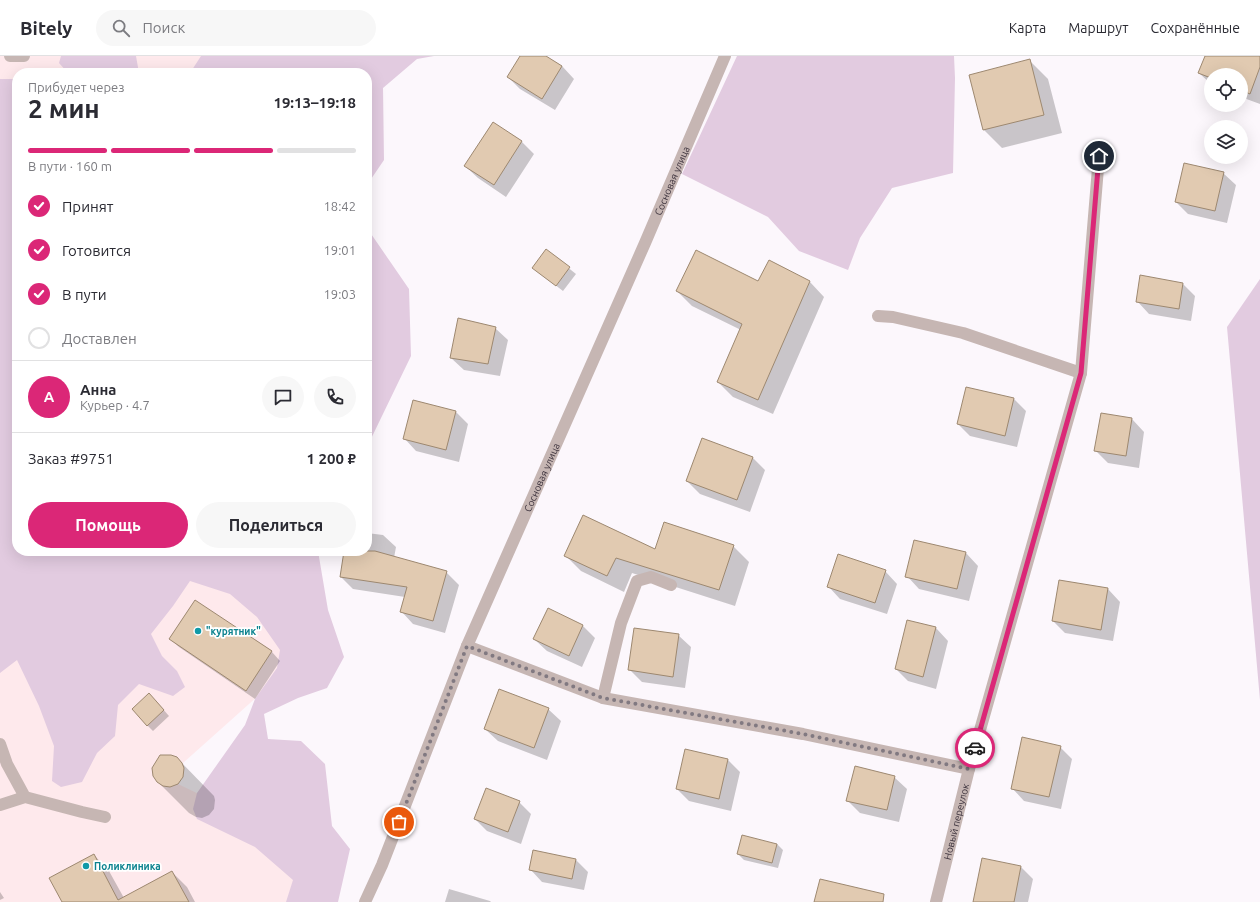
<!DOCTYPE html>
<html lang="ru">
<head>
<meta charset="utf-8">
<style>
	body { margin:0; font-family:Ubuntu,sans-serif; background:#f7f7f7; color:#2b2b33; height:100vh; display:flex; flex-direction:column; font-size:15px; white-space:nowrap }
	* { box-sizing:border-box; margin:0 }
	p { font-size:13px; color:#7c7c81 }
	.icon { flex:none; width:22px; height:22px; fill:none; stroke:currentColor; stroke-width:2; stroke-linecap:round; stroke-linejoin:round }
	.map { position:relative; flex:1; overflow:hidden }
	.details { position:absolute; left:12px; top:12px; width:360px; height:488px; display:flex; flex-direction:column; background:#fff; border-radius:16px; box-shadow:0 4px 16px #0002 }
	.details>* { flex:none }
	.tools { position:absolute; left:1204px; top:12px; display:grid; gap:8px }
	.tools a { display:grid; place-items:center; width:44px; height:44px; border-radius:50%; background:#fff; box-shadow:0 4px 16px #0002; font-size:20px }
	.pin { position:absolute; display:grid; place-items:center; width:34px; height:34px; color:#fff; margin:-17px; border:2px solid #fff; border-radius:50%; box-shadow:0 1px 4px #0007 }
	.courier { position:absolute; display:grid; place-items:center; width:40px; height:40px; margin:-20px; border:3px solid #db2777; border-radius:50%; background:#fff; color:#222; box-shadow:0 1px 5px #0007 }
	.overview em { font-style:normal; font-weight:700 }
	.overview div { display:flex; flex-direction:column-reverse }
	.overview { display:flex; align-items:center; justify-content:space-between; height:68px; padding:0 16px }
	h1 { font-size:26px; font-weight:700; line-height:30px }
	.bar { display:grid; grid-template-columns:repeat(4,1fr); gap:6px 4px; align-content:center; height:48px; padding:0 16px }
	.bar i { height:5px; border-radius:3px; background:#e1e1e2 }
	.bar .selected { background:#db2777 }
	.bar p { grid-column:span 4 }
	.line { display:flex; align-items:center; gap:10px; padding:0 16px; border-top:1px solid #e1e1e2 }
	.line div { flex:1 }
	.round { display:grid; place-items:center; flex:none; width:42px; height:42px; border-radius:21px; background:#f7f7f7 }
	ol { padding:0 16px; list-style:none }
	li { display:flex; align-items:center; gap:12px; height:44px }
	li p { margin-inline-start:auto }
	li .icon { padding:4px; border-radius:50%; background:#db2777; color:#fff; stroke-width:4 }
	li:last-child { color:#7c7c81 }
	li i { width:22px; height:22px; border:2px solid #e1e1e2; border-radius:50% }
	.cta { display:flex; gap:8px; margin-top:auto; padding:8px 16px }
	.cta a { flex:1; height:46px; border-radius:24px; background:#db2777; color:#fff; font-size:16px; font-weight:700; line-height:46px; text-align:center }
	.cta a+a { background:#f7f7f7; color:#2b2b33 }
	header { display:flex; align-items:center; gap:24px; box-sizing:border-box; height:56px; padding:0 20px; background:#fff; border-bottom:1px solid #e1e1e2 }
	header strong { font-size:19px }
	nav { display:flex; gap:22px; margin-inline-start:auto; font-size:14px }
	.search { width:280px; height:36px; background:#f7f7f7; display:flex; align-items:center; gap:10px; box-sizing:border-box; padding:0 14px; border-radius:22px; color:#7c7c81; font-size:15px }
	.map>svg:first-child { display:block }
	.medical { fill:#fee9ec }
	.green { fill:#e2cbe0 }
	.shadow { fill:#0003 }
	.building { fill:#e1cab1; stroke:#9d8870 }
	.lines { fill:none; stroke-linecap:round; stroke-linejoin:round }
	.lane { stroke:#c6b6b3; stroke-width:12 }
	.street { stroke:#c6b6b3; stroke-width:12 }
	.done { stroke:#817981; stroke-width:4; stroke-dasharray:0 7.2 }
	.route { stroke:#db2777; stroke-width:5 }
	.culture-dot { fill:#0f9aa8; stroke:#fff; stroke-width:1.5 }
	.labels { text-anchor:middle; stroke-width:3.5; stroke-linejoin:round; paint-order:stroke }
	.street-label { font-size:10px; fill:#3f353f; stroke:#fff }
	.culture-label { font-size:10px; font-weight:bold; fill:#0d838f; stroke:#fff; text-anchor:start }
</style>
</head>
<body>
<header>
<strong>Bitely</strong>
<div class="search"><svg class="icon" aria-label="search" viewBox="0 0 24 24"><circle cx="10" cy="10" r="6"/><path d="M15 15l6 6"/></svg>Поиск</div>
<nav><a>Карта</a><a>Маршрут</a><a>Сохранённые</a></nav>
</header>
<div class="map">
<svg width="1260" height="846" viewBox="0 0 1260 846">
	<rect width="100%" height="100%" fill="#fcf7fc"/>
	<path class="medical" d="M0,0h327l-7,17h-303v478h264l6,119 -104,93 1,5 -1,9 -5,7 160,77 -15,41h-323z"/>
	<path class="green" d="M61,0h75l3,17h-71l-9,-10z
		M201,0h233l-17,3 -34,29 1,72 -17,25v-112h-177z
		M737,0h217l1,22 -2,95 -61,15 -32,50 -12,32 -49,-19 -31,-34 -86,-43z
		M0,23h17v472h301l10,59 16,47 -17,31 -29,10 -34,16 4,25 33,2 24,23 7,62 18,23 -12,53h-52l7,-22 -38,-33 -58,-28 -4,-10 4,-16 48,-68 10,-26 22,-31 3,-18 -23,-33 -27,-23 -40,-13 -17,25 -22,28 11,22 15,15 8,16 -12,9 -34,-12 -21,21 -3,31 -18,17 -15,29 -21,5 -9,-6 2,-35 -15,-40 -22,-46 -17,13z
		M367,172l42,61 2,67 -44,91z
		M1260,223v421l-33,-373z"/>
	<path class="shadow" d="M521,0h23l18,10 12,13 -19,31 -35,-21 -12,-12z
		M1206,0h51l3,1v47l-19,-7v-22h-30v9l-12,-11z
		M1030,5l18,18 14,54 -60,15 -18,-18 -13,-54z
		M493,67l29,19 12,12 -28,43 -28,-19 -13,-12z
		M1223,117l13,12 -9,38 -39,-9 -12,-12z
		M546,194l30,24 -13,17 -30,-23z
		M759,226h51l14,15 -51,117 -40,-17 -15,-15 23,-52 -49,-24 -15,-15z
		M1183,228l12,12 -4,25 -42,-7 -12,-13z
		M495,272l13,12 -8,36 -36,-6 -13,-12z
		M1014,343l12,12 -9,36 -47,-11 -12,-12z
		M413,345l43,11 12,12 -9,38 -43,-11 -12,-13z
		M1132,363l12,13 -5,36 -31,-5 -12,-12z
		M703,383l50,19 12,12 -15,42 -50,-18 -13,-13z
		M367,477l16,2 13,12 -2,11 52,14 13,13 -14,48 -32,-9 -12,-13 4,-14 -52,-8 -12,-12 4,-26h22z
		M915,485l51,12 12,13 -9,35 -50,-12 -12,-13z
		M733,490l16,16 -14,44 -103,-33 -8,19 -43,-21 -16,-16z
		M885,515l12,13 -10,30 -47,-15 -12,-13z
		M1108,533l12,13 -7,39 -48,-8 -12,-12z
		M195,546l77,50 8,9 -25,38 -76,-52 -9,-8z
		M548,553l35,17 12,12 -13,29 -35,-16 -13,-12z
		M908,565l28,7 12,13 -12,48 -28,-8 -12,-12z
		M678,579l13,12 -6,41 -43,-6 -12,-12z
		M155,644l14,16 -16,15 -6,-6z
		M548,653l13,12 -14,39 -49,-19 -13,-12z
		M1060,691l12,12 -11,50 -37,-8 -12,-13z
		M686,694l42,10 12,12 -9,39 -42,-10 -12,-12z
		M177,702l37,38 1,4 -1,9 -5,6 -7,3 -6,-1 -7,-4 -32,-32z
		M894,721l13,12 -8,33 -39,-9 -13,-13z
		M519,746l12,12 -10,30 -34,-13 -12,-12z
		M777,788l6,6 -5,18 -34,-8 -6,-6z
		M94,799l15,16 15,27 48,-26 15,15 8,15h-132z
		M576,804l12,12 -4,18 -42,-8 -12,-13z
		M1021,811l12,12 -5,23h-54z
		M449,833l41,12 1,1h-46z
		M0,836l4,6 -4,2z"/>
	<path class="building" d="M520,0h26l16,10 -20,33 -35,-22z
		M1205,0h55v11l-10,27 -9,-4v-15h-30v3l-13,-5z
		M1030,3l14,56 -61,15 -14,-55z
		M493,66l29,19 -28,44 -30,-19z
		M1184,107l40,9 -9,39 -40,-9z
		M546,193l24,18 -14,19 -24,-18z
		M696,194l62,31 11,-21 41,21 -52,119 -41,-18 25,-58 -66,-33z
		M1140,219l43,8 -4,26 -43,-7z
		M458,262l38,9 -8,37 -38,-6z
		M966,331l48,11 -9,38 -48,-12z
		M413,344l43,11 -10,39 -43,-11z
		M1101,357l31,5 -6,38 -32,-5z
		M702,382l51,19 -16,43 -51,-19z
		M583,459l72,34 9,-27 70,23 -15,45 -103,-32 -9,18 -43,-20z
		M914,484l52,12 -9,37 -52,-12z
		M344,495h31l72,20 -14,50 -33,-9 7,-25 -67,-10z
		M838,498l48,16 -11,33 -48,-16z
		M1059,524l49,8 -7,42 -49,-9z
		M195,544l77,51 -26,40 -77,-52z
		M548,552l35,17 -14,31 -36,-17z
		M907,564l29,7 -13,50 -28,-8z
		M634,572l45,6 -6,43 -45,-7z
		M499,633l50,19 -15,40 -50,-19z
		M149,637l15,17 -17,16 -15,-17z
		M1022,681l39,9 -12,51 -38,-8z
		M685,693l43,10 -9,40 -43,-10z
		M160,699h11l6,2 5,6 2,5 -1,9 -5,7 -8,3 -7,-1 -6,-4 -4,-6 -1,-8z
		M855,710l40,10 -8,34 -41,-9z
		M486,732l34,13 -12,31 -34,-13z
		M742,779l35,9 -5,19 -35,-9z
		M533,794l43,9 -4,20 -43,-9z
		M94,798l24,46 54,-29 17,31h-127l-13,-24z
		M982,802l39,8 -7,36h-41z
		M820,823l64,15 -1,8h-69z"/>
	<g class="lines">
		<path class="lane" d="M10,0h14
			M878,260l15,1 70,16 118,40
			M603,642l18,-75 16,-42 14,-4 20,8
			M0,688l7,20 18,33
			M0,749l25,-8 57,15 23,5"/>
		<g class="street">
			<path d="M467,590l136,52 200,36 166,35"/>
			<path id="s1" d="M365,846l17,-37 85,-219 178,-403 80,-187"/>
			<path id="s2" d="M936,846l33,-133 112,-396 18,-217"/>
		</g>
	</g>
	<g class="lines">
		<path class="done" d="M399,766l68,-176 136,52 200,36 166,35 6,-21"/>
		<path class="route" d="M975,692l106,-375 18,-217"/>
	</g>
	<g class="culture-dot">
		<circle cx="198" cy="575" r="4"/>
		<circle cx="86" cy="810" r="4"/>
	</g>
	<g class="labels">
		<g class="street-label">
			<text dy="4" stroke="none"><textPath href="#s1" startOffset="784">Сосновая улица</textPath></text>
			<text dy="4" stroke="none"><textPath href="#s1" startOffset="460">Сосновая улица</textPath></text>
			<text dy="4" stroke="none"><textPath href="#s2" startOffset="83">Новый переулок</textPath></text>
		</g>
		<g class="culture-label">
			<text x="206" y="579">"курятник"</text>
			<text x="94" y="814">Поликлиника</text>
		</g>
	</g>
</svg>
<div class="tools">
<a><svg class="icon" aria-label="locate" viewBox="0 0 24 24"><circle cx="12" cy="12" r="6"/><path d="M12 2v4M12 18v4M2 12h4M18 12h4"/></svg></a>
<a><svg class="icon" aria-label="layers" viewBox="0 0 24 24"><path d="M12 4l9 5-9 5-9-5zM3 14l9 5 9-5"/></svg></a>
</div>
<div class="pin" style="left:399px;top:766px;background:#ea580c"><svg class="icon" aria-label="bag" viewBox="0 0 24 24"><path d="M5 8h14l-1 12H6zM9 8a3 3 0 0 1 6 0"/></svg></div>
<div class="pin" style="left:1099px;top:100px;background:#1f2937"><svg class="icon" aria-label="home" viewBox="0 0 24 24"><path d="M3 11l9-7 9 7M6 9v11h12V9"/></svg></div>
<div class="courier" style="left:975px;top:692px"><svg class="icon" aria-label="car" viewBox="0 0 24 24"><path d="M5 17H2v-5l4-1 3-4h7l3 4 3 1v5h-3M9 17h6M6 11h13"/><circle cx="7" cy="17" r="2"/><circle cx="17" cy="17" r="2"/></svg></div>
<section class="details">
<div class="overview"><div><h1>2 мин</h1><p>Прибудет через</p></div><em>19:13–19:18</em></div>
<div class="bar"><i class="selected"></i><i class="selected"></i><i class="selected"></i><i></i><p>В пути · 160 m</p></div>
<ol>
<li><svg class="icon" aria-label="check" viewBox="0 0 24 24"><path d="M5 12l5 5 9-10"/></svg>Принят<p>18:42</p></li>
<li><svg class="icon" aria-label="check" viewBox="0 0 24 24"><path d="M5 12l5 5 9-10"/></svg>Готовится<p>19:01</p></li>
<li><svg class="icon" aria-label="check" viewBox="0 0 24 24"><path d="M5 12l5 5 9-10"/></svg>В пути<p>19:03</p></li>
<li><i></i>Доставлен</li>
</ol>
<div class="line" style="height:72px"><b class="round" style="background:#db2777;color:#fff">А</b><div><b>Анна</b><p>Курьер · 4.7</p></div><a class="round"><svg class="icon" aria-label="chat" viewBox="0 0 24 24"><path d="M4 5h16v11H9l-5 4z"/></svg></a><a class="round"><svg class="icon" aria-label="phone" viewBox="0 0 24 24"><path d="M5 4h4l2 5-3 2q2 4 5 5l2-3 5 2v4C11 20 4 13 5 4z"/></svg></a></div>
<div class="line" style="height:52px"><div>Заказ #9751</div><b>1 200 ₽</b></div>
<div class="cta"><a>Помощь</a><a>Поделиться</a></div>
</section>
</div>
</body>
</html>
